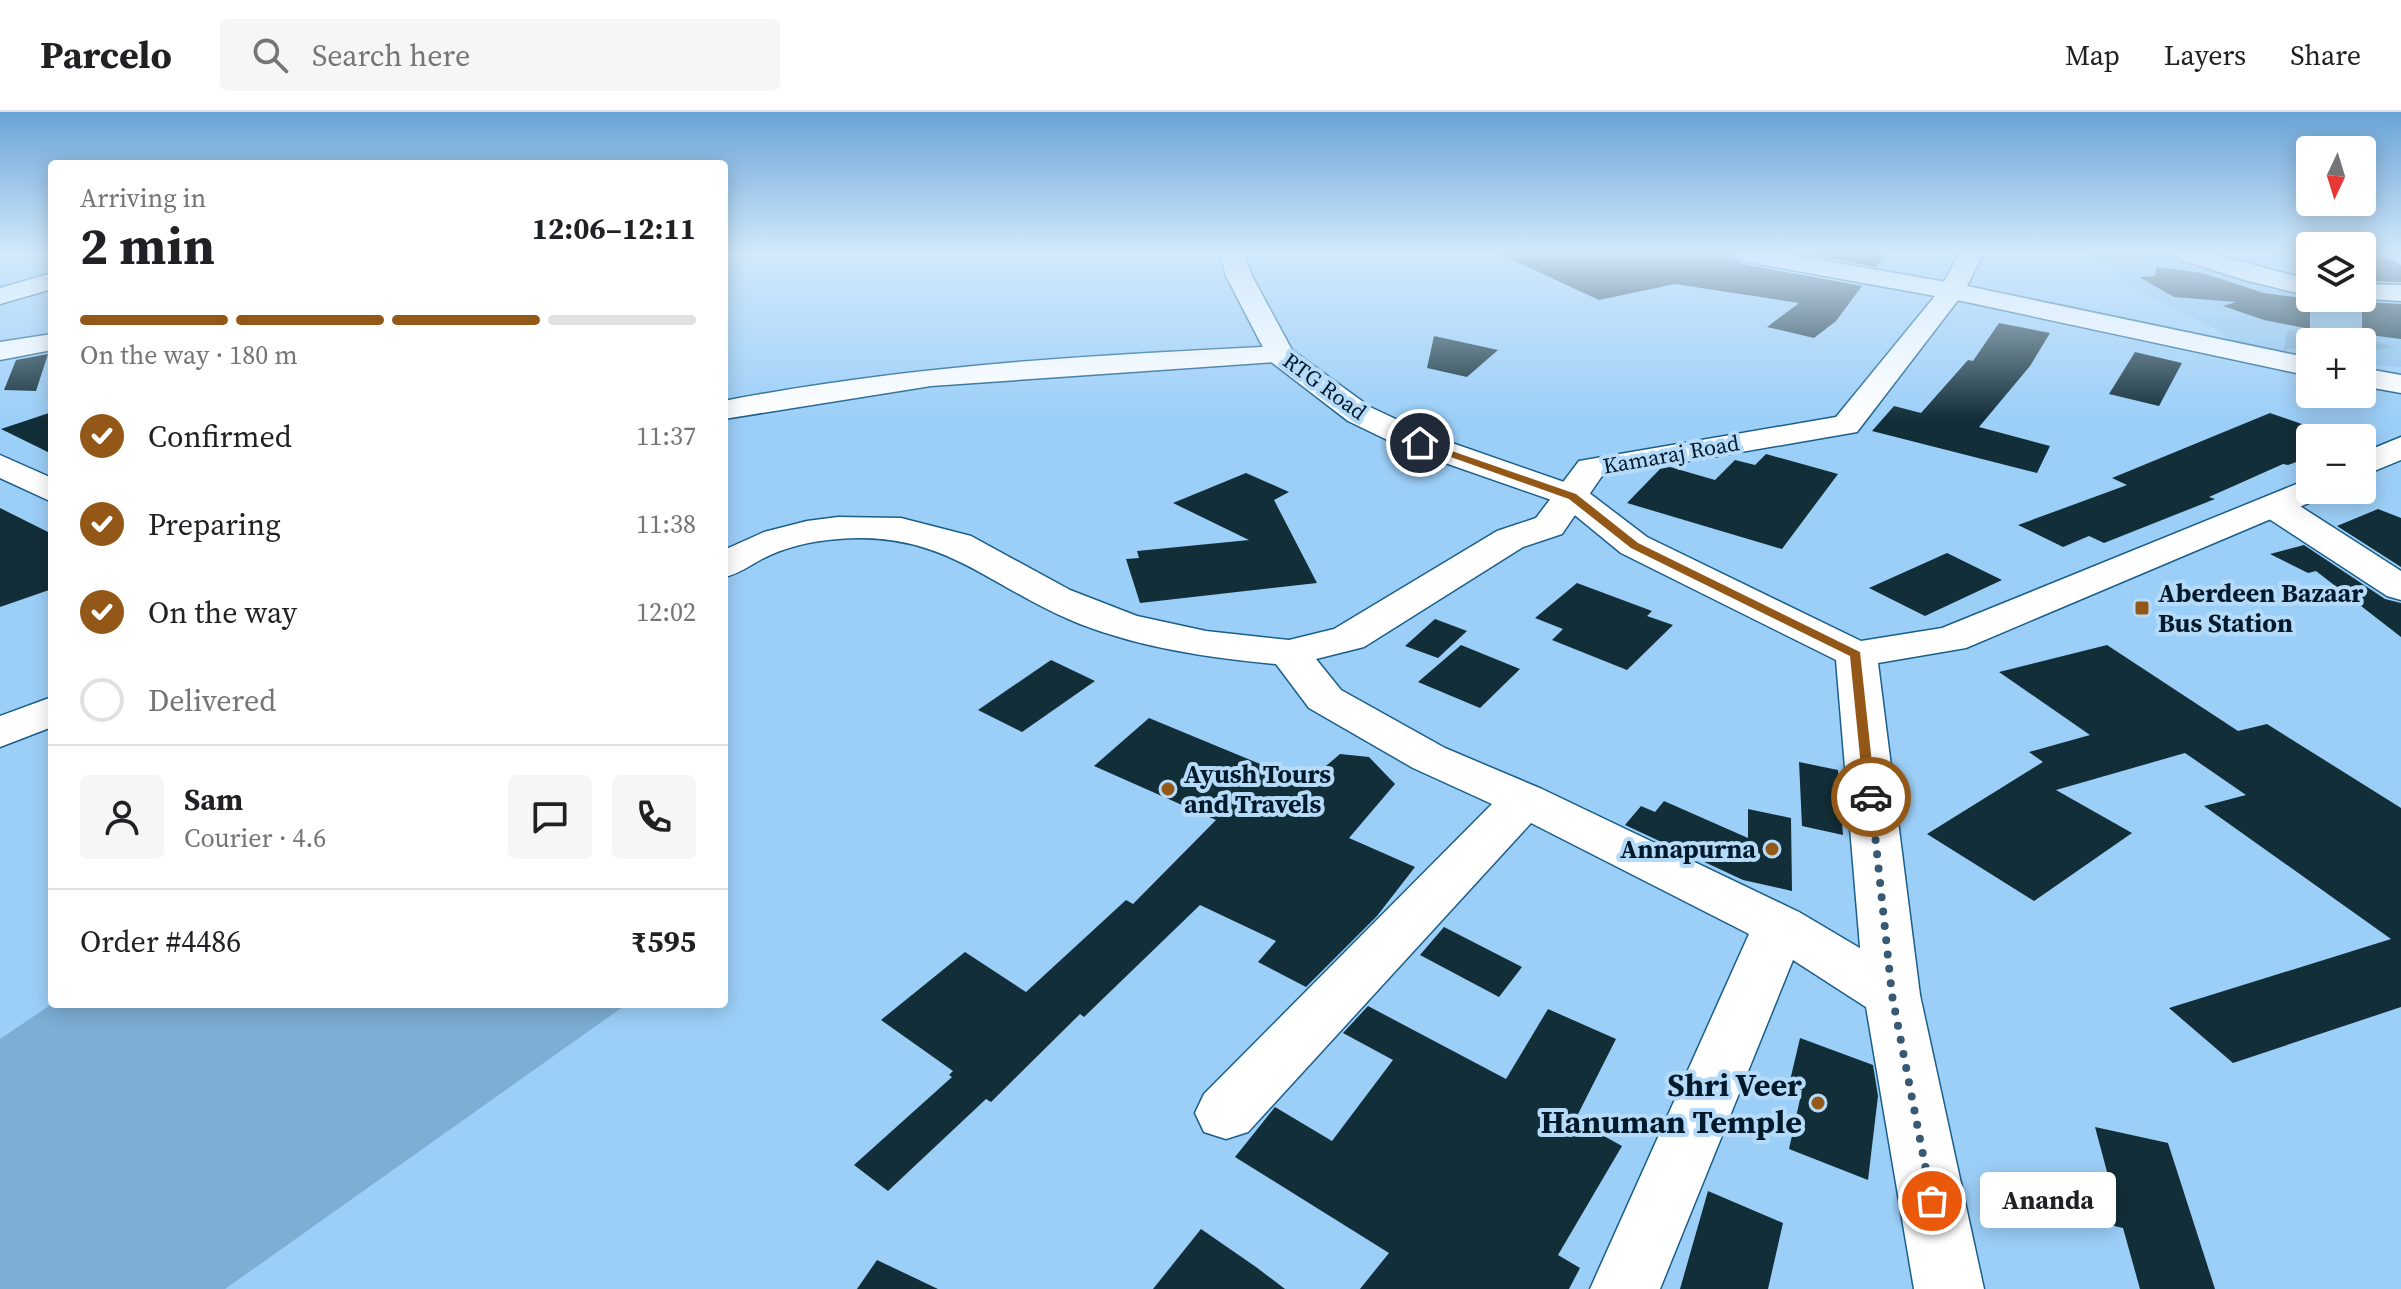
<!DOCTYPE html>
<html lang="en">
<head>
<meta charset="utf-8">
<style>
	body { margin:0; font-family:"Source Serif 4",serif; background:#f6f6f6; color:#202124; height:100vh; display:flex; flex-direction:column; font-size:30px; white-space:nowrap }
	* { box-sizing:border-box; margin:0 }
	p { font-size:26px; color:#757577 }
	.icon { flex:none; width:44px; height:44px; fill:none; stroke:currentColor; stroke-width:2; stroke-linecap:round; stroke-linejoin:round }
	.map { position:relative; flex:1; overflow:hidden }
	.drawer { position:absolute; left:48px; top:48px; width:680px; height:848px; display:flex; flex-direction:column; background:#fff; border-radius:8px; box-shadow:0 4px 20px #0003 }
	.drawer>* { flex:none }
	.needle { width:52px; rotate:184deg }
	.tools { position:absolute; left:2296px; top:24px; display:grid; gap:16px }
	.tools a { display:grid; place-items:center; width:80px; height:80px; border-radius:8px; background:#fff; box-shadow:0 4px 20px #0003; font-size:40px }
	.pin { position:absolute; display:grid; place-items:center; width:68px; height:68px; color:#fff; margin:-34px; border:4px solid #fff; border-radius:50%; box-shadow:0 2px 8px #0007 }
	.courier { position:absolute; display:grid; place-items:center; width:80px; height:80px; margin:-40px; border:6px solid #935817; border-radius:50%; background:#fff; color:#222; box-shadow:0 2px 10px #0007 }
	.bubble { position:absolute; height:56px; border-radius:8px; background:#fff; box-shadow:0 4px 20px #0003; font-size:26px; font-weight:700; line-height:56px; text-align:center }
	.summary em { font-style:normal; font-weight:700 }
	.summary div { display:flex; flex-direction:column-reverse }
	.summary { display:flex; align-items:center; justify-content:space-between; height:136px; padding:0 32px }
	h1 { font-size:52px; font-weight:700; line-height:60px }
	.bar { display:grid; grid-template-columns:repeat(4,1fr); gap:12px 8px; align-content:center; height:96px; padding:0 32px }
	.bar i { height:10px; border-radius:6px; background:#e0e0e0 }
	.bar .active { background:#935817 }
	.bar p { grid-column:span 4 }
	.line { display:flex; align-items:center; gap:20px; padding:0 32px; border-top:2px solid #e0e0e0 }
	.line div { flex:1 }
	.round { display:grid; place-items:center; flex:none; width:84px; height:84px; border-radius:8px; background:#f6f6f6 }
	ol { padding:0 32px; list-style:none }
	li { display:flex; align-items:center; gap:24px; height:88px }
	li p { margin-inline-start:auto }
	li .icon { padding:8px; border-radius:50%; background:#935817; color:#fff; stroke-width:4 }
	li:last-child { color:#757577 }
	li i { width:44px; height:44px; border:4px solid #e0e0e0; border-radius:50% }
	header { display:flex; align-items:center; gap:48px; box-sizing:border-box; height:112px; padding:0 40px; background:#fff; border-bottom:2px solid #e0e0e0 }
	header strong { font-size:38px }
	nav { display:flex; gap:44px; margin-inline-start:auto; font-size:28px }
	.search { width:560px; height:72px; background:#f6f6f6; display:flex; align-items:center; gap:20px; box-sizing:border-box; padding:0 28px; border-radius:8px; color:#757577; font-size:30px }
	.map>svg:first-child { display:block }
	.built { fill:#8ac2ed }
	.green { fill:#7daed4 }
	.building { fill:#122e38 }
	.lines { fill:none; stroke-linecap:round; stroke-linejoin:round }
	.minor-casing { stroke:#1a5e8a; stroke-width:3 }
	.major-casing { stroke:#1a5e8a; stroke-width:3 }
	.minor { fill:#fff; fill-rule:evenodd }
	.major { fill:#fff; fill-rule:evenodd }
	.route { fill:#935817 }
	.done { stroke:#375973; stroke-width:8; stroke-dasharray:0 14.4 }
	.poi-dot { fill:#935817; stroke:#b5dbf9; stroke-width:3 }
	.labels { text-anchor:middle; stroke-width:8; stroke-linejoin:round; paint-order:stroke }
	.far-street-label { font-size:22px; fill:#00192b; stroke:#b5dbf9 }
	.poi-label { font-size:26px; font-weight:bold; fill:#00192b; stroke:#b5dbf9; text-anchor:start }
	.near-poi-label { font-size:32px; font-weight:bold; fill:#00192b; stroke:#b5dbf9; text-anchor:end }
</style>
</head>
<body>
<header>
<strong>Parcelo</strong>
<div class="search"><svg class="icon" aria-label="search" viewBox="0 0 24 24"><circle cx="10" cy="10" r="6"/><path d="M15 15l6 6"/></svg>Search here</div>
<nav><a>Map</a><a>Layers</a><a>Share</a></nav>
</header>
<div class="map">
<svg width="2401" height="1177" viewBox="0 0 2401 1177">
	<rect width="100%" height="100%" fill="#9ccff8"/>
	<path class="built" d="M2087,142h78l82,29 63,15 91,3v66l-39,-3v-22h-52v17l-83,-15 -3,-11 -84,-42z"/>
	<path class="green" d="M2288,218l62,5 45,12 -33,4v-9h-52v4l-27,4z
		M52,892h575l-402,285h-225v-250z"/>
	<path class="building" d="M1500,142h228l14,10 120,22 -26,35 -22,17 -47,-11 32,-24 -124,-19 -76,16z
		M1807,142h78l-9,13z
		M2362,143l21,1 18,9v17l-39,-1z
		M2156,155l46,6 62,20 46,6v30l-46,-9 -41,-14 13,-4 -62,-5 -35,-20 16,-1z
		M2362,190l39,2v35l-39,-5z
		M1999,211l51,10 -20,33 -51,61 71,19 -13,27 -165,-42 22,-25 27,7 47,-53 5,1z
		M1434,224l64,14 -31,27 -40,-9z
		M2135,240l47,11 -23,43 -50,-12z
		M48,242l-12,37 -32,-1 12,-30z
		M52,300v42l-51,-25z
		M2270,301l72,25h-32v19l-22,8 -5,-1 -74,33 6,2 -111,44 -15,-7 -26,11 -45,-22 109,-40 -15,-7z
		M1766,342l72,20 -56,75 -155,-46 33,-34 10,-2 45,13 20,-20 20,5z
		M1246,361l43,19 -15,8 43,83 -177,20 -14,-44 13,-1 -2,-7 112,-11 -76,-37z
		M0,396l52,26v55l-52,18z
		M2378,397l23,9v49l-64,-41z
		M2304,433l81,54 16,4v34l-85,-66 -8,2 -38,-19z
		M1947,441l55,27 -77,36 -56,-28z
		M1577,471l75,28 -5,5 26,9 -46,45 -75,-30 11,-11 -28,-11z
		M1435,507l32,12 -29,27 -33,-12z
		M1461,533l59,24 -40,39 -62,-26z
		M2107,533l131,86 29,-7 134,84v199l-168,56 -64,-55 222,-69 -187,-133 42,-11 -61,-42 -129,37 76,43 -98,68 -107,-67 116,-72 -14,-10 61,-17 -91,-63z
		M1051,548l44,21 -73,51 -44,-22z
		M1149,606l157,65 34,-29 29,3 26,27 -46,54 66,29 -38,49 -71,71 -48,-25 18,-21 -76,-36 -116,112 -4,-3 -89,88 -5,-3 -98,92 -34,-26 98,-88 -3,-2 4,-4 -72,-51 84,-68 61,40 100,-92 7,4 83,-84 -122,-54z
		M1799,650l39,8 5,65 -41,-9z
		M1664,689l84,37v-29l43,9 1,73 -49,-11 -118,-55 16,-19 14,6z
		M1444,815l78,40 -23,30 -79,-42z
		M1368,894l138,73 42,-70 68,30 -41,81 47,26 -64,109 22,13 -11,21h-209l29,-36 -154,-96 40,-50 57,34 61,-81 -50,-27z
		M1800,926l73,27 5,31 -10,84 -79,-31 13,-59 -13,-5z
		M2095,1015l73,16 47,146h-75l-17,-61 -52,-12 -8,-34 50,12z
		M1708,1079l75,32 -15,66h-88z
		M1201,1117l55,38 29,22h-132z
		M877,1148l61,29h-81z"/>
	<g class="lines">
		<defs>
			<path id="minor" d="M1731,142h56l165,29 13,8 -108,141 -255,44 -40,58 -39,13 -159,100 -48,12 25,31 104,58 97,41 257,123 113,67 8,16 -8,16 -20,6 -20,-6 -79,-51 -133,329h-70l159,-355 -218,-111 -283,309 -22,7 -22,-7 -9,-19 9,-19 288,-290 -79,-36 -104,-60 -33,-44c-66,-6 -134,-16 -196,-40 -91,-36 -134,-94 -242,-85 -26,2 -53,8 -76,20 -13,7 -23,15 -38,18v-27l40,-18 43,-11 31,-4 63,1 70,18 99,54 67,26 69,15 83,9 45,-11 163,-98 39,-13 43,-57 257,-44 99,-121 -192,-35z
				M52,161v16l-52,15v-16z
				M52,222v16l-52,10v-18z
				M1280,234l10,3 4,6 -4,6 -359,25 -207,33v-18c184,-36 369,-46 556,-55z
				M0,343l52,23v24l-52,-24z
				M2276,384l13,3 112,72v29l-14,-4 -124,-81 -5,-8 5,-8z
				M52,585v30l-52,20v-31z"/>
			<path id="major" d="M1220,142h24l8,22 40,74 78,57 62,29 152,53 63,48 214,104 81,-13 357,-145 11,-3v10h18l-5,7 -357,151 -88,15 42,332 64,294h-70l-50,-294 -28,-335 -215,-107 -61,-50 -152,-53 -60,-29 -78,-60 -44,-85z
				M1959,142h24l-16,32 343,72v18l-367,-79 -4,-6z
				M2176,142h38l96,26v16l-66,-16 -65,-21z
				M2362,172l39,1v16l-46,-3h7z
				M2362,256l39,7v18l-39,-7z
				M2401,325v23l-39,16v-23z"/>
		</defs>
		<use href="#minor" class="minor-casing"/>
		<use href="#major" class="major-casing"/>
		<use href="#minor" class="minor"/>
		<use href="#major" class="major"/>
	</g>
	<linearGradient id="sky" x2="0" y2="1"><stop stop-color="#6aa4d6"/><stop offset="0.46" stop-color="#d2e9fc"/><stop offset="1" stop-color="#d2e9fc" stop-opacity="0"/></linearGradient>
	<rect width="2401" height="307" fill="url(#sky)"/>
	<path class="route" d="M1420,328l156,54 62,49 222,109 16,148 -12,-3 -14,-141 -219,-108 -62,-49 -152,-54z"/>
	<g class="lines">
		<path class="done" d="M1871,685l21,198 40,206"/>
	</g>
	<g class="poi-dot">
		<rect x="2134" y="488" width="16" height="16" rx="4"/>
		<circle cx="1168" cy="677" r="8"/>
		<circle cx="1772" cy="737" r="8"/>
		<circle cx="1818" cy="991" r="8"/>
	</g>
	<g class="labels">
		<g class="far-street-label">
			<text transform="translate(1325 274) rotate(36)" y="8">RTG Road</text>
			<text transform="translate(1671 342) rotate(-10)" y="8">Kamaraj Road</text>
		</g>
		<g class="poi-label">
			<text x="2158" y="490">Aberdeen Bazaar<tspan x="2158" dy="30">Bus Station</tspan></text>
			<text x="1184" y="671">Ayush Tours<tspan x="1184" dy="30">and Travels</tspan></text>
			<text x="1756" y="746" text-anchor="end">Annapurna</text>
		</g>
		<g class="near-poi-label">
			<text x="1802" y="984">Shri Veer<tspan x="1802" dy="37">Hanuman Temple</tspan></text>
		</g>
	</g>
</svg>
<div class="tools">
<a><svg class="needle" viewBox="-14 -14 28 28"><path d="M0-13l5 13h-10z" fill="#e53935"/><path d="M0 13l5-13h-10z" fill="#757577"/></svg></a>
<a><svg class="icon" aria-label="layers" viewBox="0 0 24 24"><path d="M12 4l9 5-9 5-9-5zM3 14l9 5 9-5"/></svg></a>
<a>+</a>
<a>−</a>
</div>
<div class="pin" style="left:1932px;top:1089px;background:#ea580c"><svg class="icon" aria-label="bag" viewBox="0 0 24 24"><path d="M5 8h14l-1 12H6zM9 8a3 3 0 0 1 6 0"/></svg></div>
<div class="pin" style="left:1420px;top:331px;background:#1f2937"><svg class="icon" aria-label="home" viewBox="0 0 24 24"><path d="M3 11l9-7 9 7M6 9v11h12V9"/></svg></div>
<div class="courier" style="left:1871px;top:685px"><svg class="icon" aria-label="car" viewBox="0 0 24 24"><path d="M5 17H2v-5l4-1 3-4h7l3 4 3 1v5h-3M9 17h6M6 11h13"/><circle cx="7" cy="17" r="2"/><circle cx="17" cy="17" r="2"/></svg></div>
<div class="bubble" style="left:1980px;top:1060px;width:136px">Ananda</div>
<section class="drawer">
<div class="summary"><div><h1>2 min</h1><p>Arriving in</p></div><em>12:06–12:11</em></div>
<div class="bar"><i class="active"></i><i class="active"></i><i class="active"></i><i></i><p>On the way · 180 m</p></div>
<ol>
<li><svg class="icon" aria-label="check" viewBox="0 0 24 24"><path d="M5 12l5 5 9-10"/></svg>Confirmed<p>11:37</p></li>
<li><svg class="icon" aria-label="check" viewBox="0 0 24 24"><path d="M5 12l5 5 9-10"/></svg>Preparing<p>11:38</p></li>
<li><svg class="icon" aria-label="check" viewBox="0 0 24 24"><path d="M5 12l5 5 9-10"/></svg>On the way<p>12:02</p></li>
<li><i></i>Delivered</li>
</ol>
<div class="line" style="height:144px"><a class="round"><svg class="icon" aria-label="person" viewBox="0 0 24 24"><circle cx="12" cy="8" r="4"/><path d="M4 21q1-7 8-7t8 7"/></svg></a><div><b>Sam</b><p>Courier · 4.6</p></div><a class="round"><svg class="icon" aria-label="chat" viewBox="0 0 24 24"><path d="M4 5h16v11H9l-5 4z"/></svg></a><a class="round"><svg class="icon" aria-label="phone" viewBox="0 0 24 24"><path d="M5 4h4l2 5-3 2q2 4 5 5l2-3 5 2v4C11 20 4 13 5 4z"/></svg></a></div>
<div class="line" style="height:104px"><div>Order #4486</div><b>₹595</b></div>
</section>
</div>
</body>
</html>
